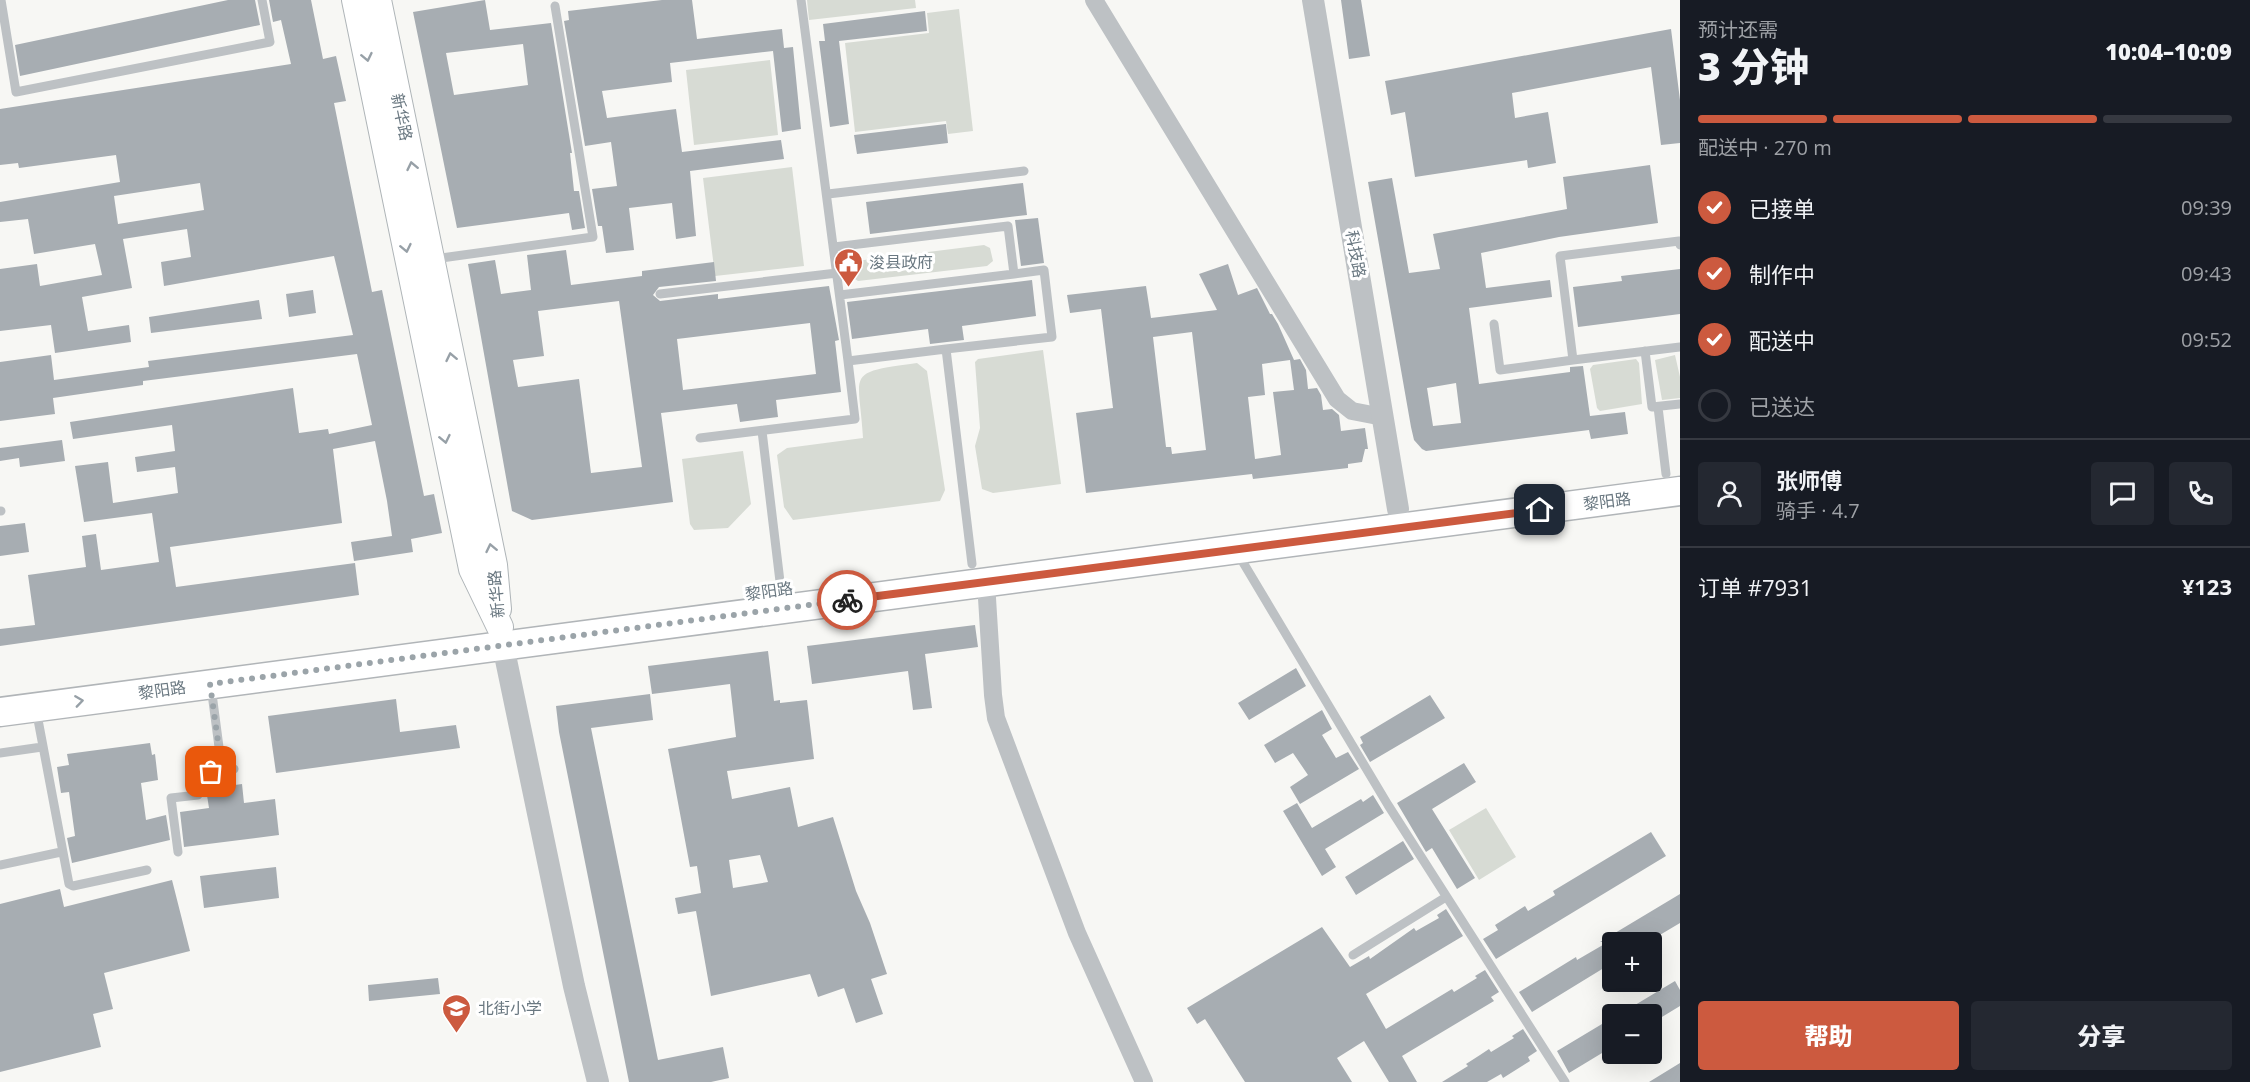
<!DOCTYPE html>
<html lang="zh">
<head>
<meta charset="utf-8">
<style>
	body { margin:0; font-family:"Open Sans","Noto Sans SC",sans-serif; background:#242831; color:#f1f3f6; height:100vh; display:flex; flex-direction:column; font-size:22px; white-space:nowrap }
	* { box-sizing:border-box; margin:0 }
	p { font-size:20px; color:#9ea1a6 }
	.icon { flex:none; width:33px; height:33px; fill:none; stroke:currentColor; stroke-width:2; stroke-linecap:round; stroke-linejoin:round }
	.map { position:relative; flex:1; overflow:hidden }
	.details { display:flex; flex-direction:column; background:#171b24; width:570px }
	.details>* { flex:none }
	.controls { position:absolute; left:1602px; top:932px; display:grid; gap:12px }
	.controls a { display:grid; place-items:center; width:60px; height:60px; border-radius:6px; background:#171b24; box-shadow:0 6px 24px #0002; font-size:30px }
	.pin { position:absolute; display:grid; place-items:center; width:51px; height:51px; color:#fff; margin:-26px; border-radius:12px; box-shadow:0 3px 9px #0006 }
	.courier { position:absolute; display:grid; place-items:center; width:60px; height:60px; margin:-30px; border:4px solid #cc5a3f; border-radius:50%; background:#fff; color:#222; box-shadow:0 2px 8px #0007 }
	.head em { font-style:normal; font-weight:800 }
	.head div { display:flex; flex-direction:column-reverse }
	.head { display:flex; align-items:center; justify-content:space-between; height:102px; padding:0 18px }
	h1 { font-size:39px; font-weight:800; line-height:45px }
	.bar { display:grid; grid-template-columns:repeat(4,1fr); gap:9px 6px; align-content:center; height:72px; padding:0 18px }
	.bar i { height:8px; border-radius:4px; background:#363941 }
	.bar .active { background:#cc5a3f }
	.bar p { grid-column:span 4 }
	.line { display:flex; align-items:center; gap:15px; padding:0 18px; border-top:2px solid #363941 }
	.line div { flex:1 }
	.round { display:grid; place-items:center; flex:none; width:63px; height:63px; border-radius:6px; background:#242831 }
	ol { padding:0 18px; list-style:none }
	li { display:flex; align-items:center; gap:18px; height:66px }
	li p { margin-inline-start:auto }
	li .icon { padding:6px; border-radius:50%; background:#cc5a3f; color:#fff; stroke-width:4 }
	li:last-child { color:#9ea1a6 }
	li i { width:33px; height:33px; border:3px solid #363941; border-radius:50% }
	.action { display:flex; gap:12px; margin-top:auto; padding:12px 18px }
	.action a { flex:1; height:69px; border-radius:6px; background:#cc5a3f; color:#fff; font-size:24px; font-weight:800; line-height:69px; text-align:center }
	.action a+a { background:#242831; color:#f1f3f6 }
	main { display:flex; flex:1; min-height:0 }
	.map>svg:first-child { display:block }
	.green { fill:#d7dbd4 }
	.building { fill:#a7adb2; fill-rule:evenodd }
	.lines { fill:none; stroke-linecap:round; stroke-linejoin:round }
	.secondary-casing { stroke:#afb5b8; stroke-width:28 }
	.primary-casing { stroke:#b1b5b8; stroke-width:31 }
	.service { stroke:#bdc1c4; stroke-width:9 }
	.minor { stroke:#bdc1c4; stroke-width:18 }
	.tertiary { stroke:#bdc1c4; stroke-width:22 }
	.secondary { stroke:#fff; stroke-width:26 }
	.primary { stroke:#fff; stroke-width:28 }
	.oneway { stroke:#97a0a7 }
	.done { stroke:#9ba4a9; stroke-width:6; stroke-dasharray:0 10.8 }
	.route { stroke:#cc5a3f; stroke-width:8 }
	.labels { text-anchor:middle; stroke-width:6; stroke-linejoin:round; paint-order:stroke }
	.street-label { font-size:16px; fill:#6a7881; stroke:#fff }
	.poi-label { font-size:16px; fill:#6a7881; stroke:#fff; text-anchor:start }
</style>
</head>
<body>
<main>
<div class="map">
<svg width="1680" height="1082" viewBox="0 0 1680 1082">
	<rect width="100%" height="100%" fill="#f7f7f4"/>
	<path class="green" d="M807,0h108l1,8 -107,12z
		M959,9l14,122 -25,3 -2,-13 -91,11 -10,-89 84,-10 -2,-20z
		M770,60l8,75 -84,10 -8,-75z
		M792,167l12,99 -89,10 -12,-98z
		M984,245l6,3 3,13 -6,5 -129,15 -6,-4 -2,-5 6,-11z
		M1043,350l18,134 -68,9 -11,-4 -7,-43 5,-18 -5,-66 3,-3z
		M1675,355l5,22v21l-18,2 -7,-40z
		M1636,359l3,4 3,41 -42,7 -3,-3 -7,-39 3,-4z
		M917,363l10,8 18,119 -5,11 -147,19 -9,-13 -7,-52 10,-7 76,-10c-4,-67 -19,-65 54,-75z
		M743,451l8,53 -23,24 -34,2 -4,-6 -8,-65z
		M1486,808l30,49 -37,23 -30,-50z"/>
	<path class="building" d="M228,0h27l5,25 -240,51 -5,-31z
		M269,0h42l12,59 13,-3 10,45 -12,2 38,189 10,-2 42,206 10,-2 8,39 -31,6 2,13 -59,9 -3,-19 41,-6 -5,-35 -12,-60 -42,8 9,74 -172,24 6,40 179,-24 4,32 -359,51v-17l35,-4 -7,-50 58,-8 -4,-31 14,-2 5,36 58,-8 -7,-49 -68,9 -9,-56 33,-4 5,41 65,-10 -3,-26 -38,5 -2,-15 40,-6 -3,-26 -99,14 -3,-17 223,-34 6,45 29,-4 1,5 43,-9 -15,-71 -214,27v4l-90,13 2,16 -55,7v-59l51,-7 3,25 95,-13 -1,-6 205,-26 -19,-79 -170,30 -3,-24 30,-5 -4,-28 -64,10 9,49 -50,9 6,34 41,-6 2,17 -76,11 -4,-28 -51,6v-62l37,-5 3,22 62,-11 -7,-31 -61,10 -6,-35 -28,3v-20l120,-20 -4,-27 -97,13 -1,-5 -18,2v-56l291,-45 -10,-44 -8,2zM200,183l4,27 -86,14 -4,-28z
		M485,0l5,30 61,-7 20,124 1,6h-2l4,38h5l6,37 -13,2 -3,-17 -112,15 -44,-216zM523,44l5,41 -74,10 -8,-42z
		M662,0h30l5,39 85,-10 2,19 9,-1 8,82 -19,3 -9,-81 -103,12 2,19 -70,9 5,27 69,-9 6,43 99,-12 3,19 -94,12 6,65 -20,3 -4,-36 -43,5 5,42 -28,3 -4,-27h-4l-6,-37 25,-3 -6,-44 -26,4 -21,-125 5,-1 -1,-9z
		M1341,0h20l9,56 -21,3z
		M925,11l2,20 -88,10 10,83 -19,3 -11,-86h6l-2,-17z
		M1671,29l9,71v43l-19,2 -10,-78 -139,26 3,25 33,-6 8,51 -28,5 -1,-8 -112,17 -10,-65 -14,3 -6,-34z
		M946,124l2,19 -91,11 -3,-19z
		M1650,165l8,58 -99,14 -78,16 5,35 64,-8 2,17 -83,11 10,76 91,-12v-5l13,-1 7,50 35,-4 3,22 -37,5 -2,-9 -163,21 -4,-2 -8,-9 -3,-13 -43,-245 24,-4 17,95 31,-4 -7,-35 134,-25 -4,-32zM1456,383l5,40 -28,3 -6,-38z
		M1023,183l4,32 -157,19 -4,-32z
		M1038,218l6,45 -23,3 -6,-46z
		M566,250l5,35 71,-9v-5l72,-9 2,19 -57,6 -6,8 7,6 58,-7v5l111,-13 10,54 -4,1 6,51 -65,8 2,17 -38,5 -3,-18 -76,9 12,89 -141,18 -20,-9 -44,-247 27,-4 6,34 30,-4 -4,-35zM619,301l23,166 -51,6 -12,-94 -61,8 -5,-27 31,-4 -6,-45zM810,323l6,51 -133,16 -6,-51z
		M1228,264l10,31 19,-7 13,26h2l6,10 16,36 6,-1 6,11 2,19 9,-1 4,7 2,15 9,-1 7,6 2,16 24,-3 3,21h-3l-3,13 -14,2v4l-95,11 -1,-5 -166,19 -10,-80 37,-5 -12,-99 -31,4 -3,-18 79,-9 5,32 66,-8 -18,-36zM1192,332l14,118 -34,4 -1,-7h-5l-13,-110zM1290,360l4,30 -21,2 8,63 -26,4 -7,-62 17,-2 -3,-31z
		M1680,269v45l-102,13 -5,-40 49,-6 -1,-5z
		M1032,280l4,36 -74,10 2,14 -34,4 -2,-15 -76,10 -5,-37z
		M313,290l3,23 -27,4 -3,-23z
		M259,300l3,19 -111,14 -2,-16z
		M62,440l3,21 -45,6 -1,-9 -19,3v-13z
		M25,523l4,29 -29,4v-30z
		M975,625l3,22 -53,7 7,54 -19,2 -5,-39 -96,13 -5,-38z
		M768,651l6,50 6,-1v3l27,-3 7,59 -87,12 5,28 58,-12 8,40 35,-10 23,74 14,32 17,51 -16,5 12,35 -27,9 -12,-35 -26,9 -8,-23 -99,22 -15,-85 -18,3 -3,-16 26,-5 -4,-27 -7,1 -22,-118 68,-12 -6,-53 -78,10 -4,-28zM760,855l8,27 -35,6 -4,-28z
		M1296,668l10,18 -57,34 -11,-17z
		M650,694l3,26 -62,8 67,332 65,-13 6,31 -18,4h-82l-70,-350 -3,-26z
		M1430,695l15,23 -75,44 -10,-17 3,-2 -3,-6z
		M396,699l4,33 56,-7 4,23 -184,25 -8,-57z
		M1322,710l10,19 -10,6 14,23 12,-6 11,17 -59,35 -10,-17 18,-12 -15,-22 -18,10 -11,-18z
		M150,743l2,12 3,-1 3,26 -17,3 5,37 20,-5 4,25 -98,23 -5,-25 8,-2 -6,-44 -8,1 -4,-26 12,-2 -2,-11z
		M1464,763l12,19 -44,27 43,69 -18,11 -25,-41 -6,4 -29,-49z
		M242,784l2,19 31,-4 4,36 -95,12 -4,-35 29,-4 -3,-19z
		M1373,795l11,18 -59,36 11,18 -14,9 -39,-65 14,-8 15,25 49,-29 2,3z
		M1651,832l15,24 -170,103 -13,-20 15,-9 -3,-5 30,-19 3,5 27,-16 -2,-4z
		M1403,841l11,18 -58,36 -11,-18z
		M276,867l3,31 -75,10 -4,-32z
		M172,880l18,71 -86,22 9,36 -20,5 8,33 -101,25v-168l60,-15 4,18z
		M1680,894v29l-32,19h-36v21l-80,49 -13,-20 57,-35 1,3 31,-18h-8z
		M1446,909l17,27 -97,58 20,35 66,-40 2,3 23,-14 -2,-2 10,-6 14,22 -8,5 3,4 -92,55 15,26h-28l-25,-41 -27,17 15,24h-107l-40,-63 -8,5 -10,-16 135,-81 28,40 19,-11 1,3 44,-31 2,3 23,-13 -2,-3z
		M438,978l2,16 -71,7 -1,-16z
		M1675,981l5,9v16l-28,17v-9h-32z
		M1612,1018v29l-43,26 -12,-22z
		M1523,1029l14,22 -9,6 2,4 -27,17 -2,-4 -14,8h-45l26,-16 -2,-2 14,-9 9,-6 2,3 23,-14 -2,-2z
		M1680,1063v19h-31z"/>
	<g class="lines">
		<defs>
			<path id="secondary" d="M355,0l117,569 28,58
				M378,0l116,565 4,44"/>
			<path id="primary" d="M0,712l1680,-221"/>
		</defs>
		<use href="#secondary" class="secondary-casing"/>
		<use href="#primary" class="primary-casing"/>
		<path class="service" d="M1,0l15,92 254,-50 -8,-42
			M801,0l47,361 98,-12 26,215
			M828,194l196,-23
			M1680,245l-1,-4 -119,15 13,104 107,-13
			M834,247l174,-21 6,48 -174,21
			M434,259l159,-22 -38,-231
			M660,294l177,-21
			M1494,324l6,46 73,-10
			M946,349l106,-12 -8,-67 -30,4
			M1645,351l7,56 28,-3
			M1658,407l8,67
			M762,431l19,159
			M700,438l155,-19 -7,-58
			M0,511h1
			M1238,554l150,251 177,277
			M36,709l33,175 4,2 74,-16
			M0,753l42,-6
			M222,770l12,-1
			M178,852l-7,-54 27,-3 -2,-12 15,-11 11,-2 -11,-84
			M0,865l61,-13
			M1353,955l93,-58"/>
		<path class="minor" d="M1094,0l243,399 15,12 31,6
			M986,582l7,113 3,23 81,215 67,149"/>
		<path class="tertiary" d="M1313,0l85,509
			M500,631l74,355 24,96"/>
		<use href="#secondary" class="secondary"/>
		<use href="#primary" class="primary"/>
	</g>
	<defs><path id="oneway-chevron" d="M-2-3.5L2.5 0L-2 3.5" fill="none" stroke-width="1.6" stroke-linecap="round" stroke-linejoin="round" transform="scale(1.5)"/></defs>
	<g class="oneway">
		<use href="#oneway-chevron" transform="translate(367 57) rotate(78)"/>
		<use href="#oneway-chevron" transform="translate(412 166) rotate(-102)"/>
		<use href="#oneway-chevron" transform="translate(406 248) rotate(78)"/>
		<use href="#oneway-chevron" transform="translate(451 357) rotate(-102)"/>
		<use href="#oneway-chevron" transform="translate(445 439) rotate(78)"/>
		<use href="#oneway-chevron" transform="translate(491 548) rotate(-102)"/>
		<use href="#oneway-chevron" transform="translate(79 701) rotate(-8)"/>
	</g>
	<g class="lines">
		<path class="done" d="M211,772l11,-2 -12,-86 637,-84"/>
		<path class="route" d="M847,600l693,-90"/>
	</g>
	<defs>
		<symbol id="civic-pin" viewBox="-11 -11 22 30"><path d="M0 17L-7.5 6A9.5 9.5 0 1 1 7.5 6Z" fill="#cc5a3f" stroke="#fff"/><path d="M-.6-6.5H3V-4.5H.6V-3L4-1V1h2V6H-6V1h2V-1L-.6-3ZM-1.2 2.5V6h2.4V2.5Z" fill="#fff"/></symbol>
		<symbol id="school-pin" viewBox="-11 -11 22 30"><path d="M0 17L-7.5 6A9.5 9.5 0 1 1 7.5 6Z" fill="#cc5a3f" stroke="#fff"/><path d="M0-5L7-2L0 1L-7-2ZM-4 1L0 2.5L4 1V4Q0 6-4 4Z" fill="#fff"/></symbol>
	</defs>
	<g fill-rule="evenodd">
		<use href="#civic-pin" x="832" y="246" width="33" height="45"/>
		<use href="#school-pin" x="440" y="992" width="33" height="45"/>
	</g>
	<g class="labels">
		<g class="street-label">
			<text transform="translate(402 117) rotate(78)" y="6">新华路</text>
			<text transform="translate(1356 254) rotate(80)" y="6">科技路</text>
			<text transform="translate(1607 501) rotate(-7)" y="6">黎阳路</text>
			<text transform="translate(769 591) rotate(-8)" y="6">黎阳路</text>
			<text transform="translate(496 594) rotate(-95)" y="6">新华路</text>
			<text transform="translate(162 690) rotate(-8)" y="6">黎阳路</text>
		</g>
		<g class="poi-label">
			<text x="869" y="268">浚县政府</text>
			<text x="478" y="1014">北街小学</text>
		</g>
	</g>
</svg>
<div class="controls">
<a>+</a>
<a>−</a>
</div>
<div class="pin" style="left:211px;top:772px;background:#ea580c"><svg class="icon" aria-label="bag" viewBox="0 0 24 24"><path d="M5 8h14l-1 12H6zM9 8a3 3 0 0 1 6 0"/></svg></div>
<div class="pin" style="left:1540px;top:510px;background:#1f2937"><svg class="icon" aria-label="home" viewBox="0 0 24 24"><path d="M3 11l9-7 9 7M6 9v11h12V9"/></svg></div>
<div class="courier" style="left:847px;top:600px"><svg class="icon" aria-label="bike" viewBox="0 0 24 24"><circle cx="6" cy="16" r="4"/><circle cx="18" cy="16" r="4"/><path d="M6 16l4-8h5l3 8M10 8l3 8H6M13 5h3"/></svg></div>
</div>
<section class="details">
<div class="head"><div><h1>3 分钟</h1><p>预计还需</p></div><em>10:04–10:09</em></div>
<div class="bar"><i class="active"></i><i class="active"></i><i class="active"></i><i></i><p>配送中 · 270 m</p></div>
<ol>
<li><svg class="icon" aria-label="check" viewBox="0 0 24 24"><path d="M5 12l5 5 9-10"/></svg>已接单<p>09:39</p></li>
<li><svg class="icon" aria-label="check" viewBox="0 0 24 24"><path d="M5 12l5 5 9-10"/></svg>制作中<p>09:43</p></li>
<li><svg class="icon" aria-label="check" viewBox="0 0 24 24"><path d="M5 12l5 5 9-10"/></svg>配送中<p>09:52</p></li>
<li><i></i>已送达</li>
</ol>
<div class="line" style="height:108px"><a class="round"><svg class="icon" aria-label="person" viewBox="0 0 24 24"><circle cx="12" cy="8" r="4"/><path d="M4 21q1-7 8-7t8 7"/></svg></a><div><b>张师傅</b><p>骑手 · 4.7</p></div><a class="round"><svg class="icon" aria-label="chat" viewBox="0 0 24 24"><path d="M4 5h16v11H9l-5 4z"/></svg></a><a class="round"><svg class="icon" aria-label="phone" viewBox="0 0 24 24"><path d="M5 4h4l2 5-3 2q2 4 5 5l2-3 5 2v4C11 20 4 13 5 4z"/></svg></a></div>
<div class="line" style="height:78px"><div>订单 #7931</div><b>¥123</b></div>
<div class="action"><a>帮助</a><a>分享</a></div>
</section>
</main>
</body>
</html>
